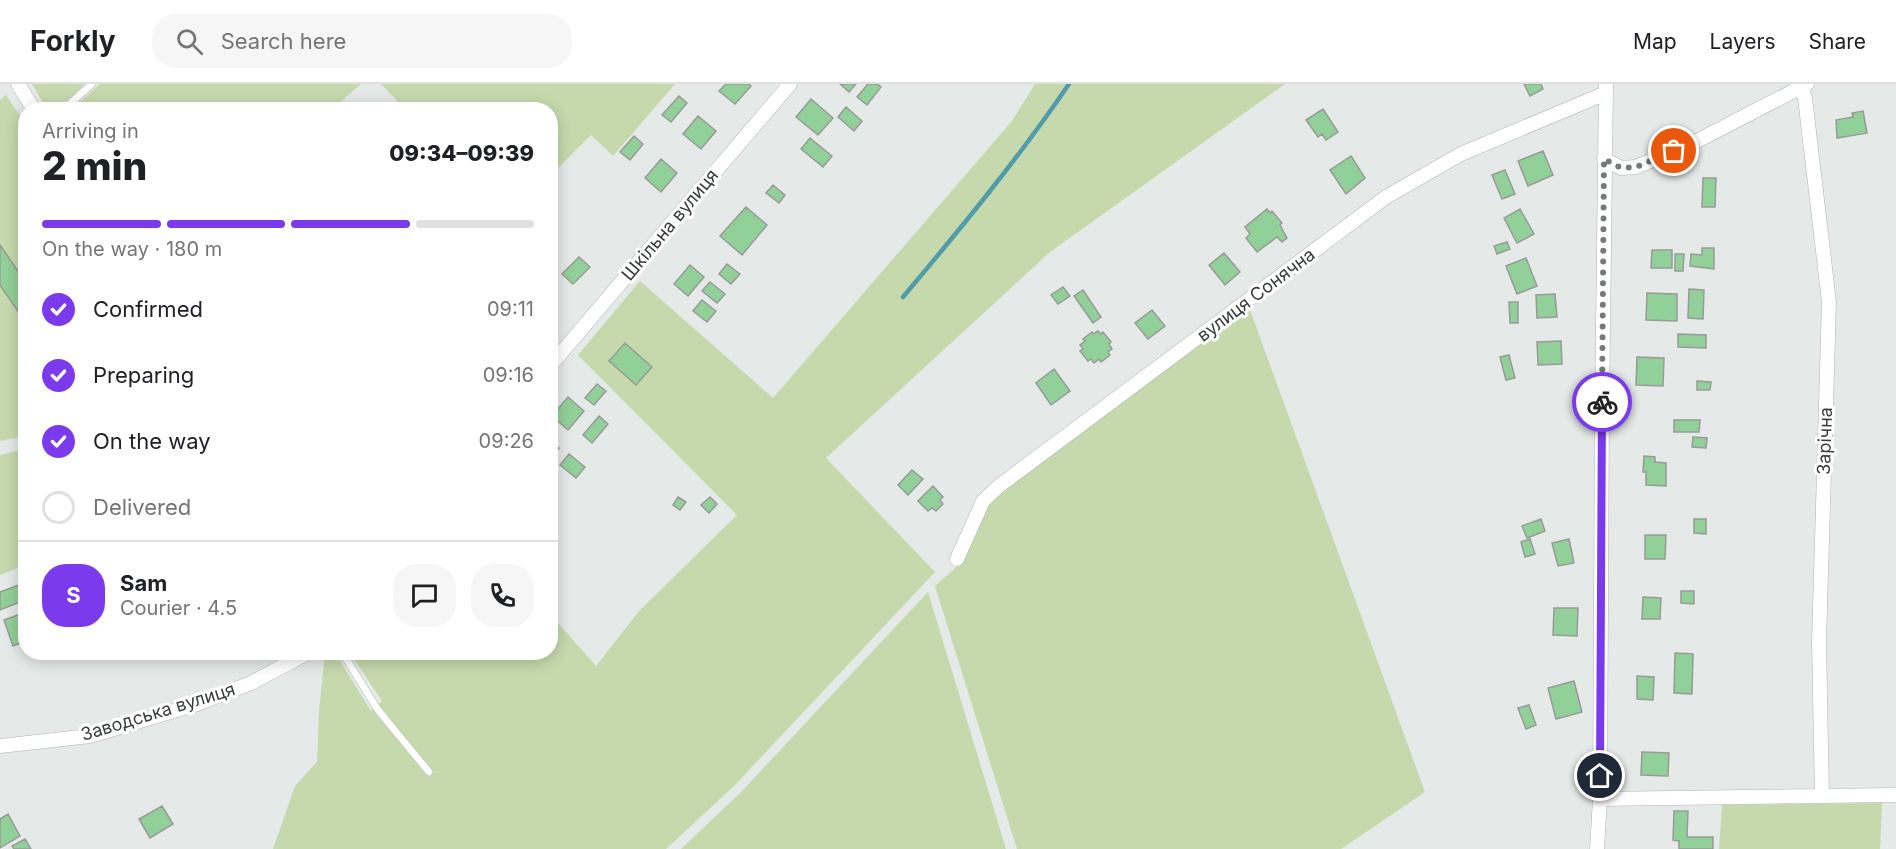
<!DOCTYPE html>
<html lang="en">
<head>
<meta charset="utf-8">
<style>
	body { margin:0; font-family:Inter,sans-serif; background:#f6f6f6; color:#202124; height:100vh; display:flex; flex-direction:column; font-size:22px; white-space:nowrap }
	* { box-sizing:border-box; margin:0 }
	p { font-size:20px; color:#757577 }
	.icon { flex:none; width:33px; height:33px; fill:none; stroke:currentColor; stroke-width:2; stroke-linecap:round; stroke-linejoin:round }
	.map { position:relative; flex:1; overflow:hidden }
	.side { position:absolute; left:18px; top:18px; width:540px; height:558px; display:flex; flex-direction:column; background:#fff; border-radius:24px; box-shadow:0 3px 15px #0003 }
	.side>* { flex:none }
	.pin { position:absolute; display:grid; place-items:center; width:51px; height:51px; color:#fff; margin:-26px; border:3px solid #fff; border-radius:50%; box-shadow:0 2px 6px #0007 }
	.courier { position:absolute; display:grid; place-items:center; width:60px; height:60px; margin:-30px; border:4px solid #7c3aed; border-radius:50%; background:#fff; color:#222; box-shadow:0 2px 8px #0007 }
	.headline em { font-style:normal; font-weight:800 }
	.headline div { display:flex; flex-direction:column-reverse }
	.headline { display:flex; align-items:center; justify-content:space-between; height:102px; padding:0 24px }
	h1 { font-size:39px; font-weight:800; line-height:45px }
	.bar { display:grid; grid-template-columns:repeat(4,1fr); gap:9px 6px; align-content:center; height:72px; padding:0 24px }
	.bar i { height:8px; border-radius:4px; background:#e0e0e0 }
	.bar .selected { background:#7c3aed }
	.bar p { grid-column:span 4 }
	.line { display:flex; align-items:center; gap:15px; padding:0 24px; border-top:2px solid #e0e0e0 }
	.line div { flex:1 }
	.round { display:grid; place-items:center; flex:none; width:63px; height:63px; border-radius:24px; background:#f6f6f6 }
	ol { padding:0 24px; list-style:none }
	li { display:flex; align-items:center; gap:18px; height:66px }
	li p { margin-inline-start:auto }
	li .icon { padding:6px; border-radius:50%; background:#7c3aed; color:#fff; stroke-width:4 }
	li:last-child { color:#757577 }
	li i { width:33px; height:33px; border:3px solid #e0e0e0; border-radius:50% }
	header { display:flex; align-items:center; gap:36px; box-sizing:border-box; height:84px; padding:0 30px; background:#fff; border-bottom:2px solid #e0e0e0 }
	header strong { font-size:28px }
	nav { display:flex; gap:33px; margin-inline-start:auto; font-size:21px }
	.search { width:420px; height:54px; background:#f6f6f6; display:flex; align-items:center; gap:15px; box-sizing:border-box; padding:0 21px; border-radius:24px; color:#757577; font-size:22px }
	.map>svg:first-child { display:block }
	.green { fill:#c6d9ad }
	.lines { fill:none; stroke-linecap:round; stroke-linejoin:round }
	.stream { stroke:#529ca9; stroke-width:4.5 }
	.building { fill:#92d099; stroke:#989b98; stroke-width:1.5 }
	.lane-casing { stroke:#b0b4b2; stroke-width:8 }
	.street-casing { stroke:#b0b4b2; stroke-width:15 }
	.lane { stroke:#fff; stroke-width:7 }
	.street { stroke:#fff; stroke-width:14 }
	.done { stroke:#767978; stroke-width:6; stroke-dasharray:0 10.8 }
	.route { stroke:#7c3aed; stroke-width:8 }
	.labels { text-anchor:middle; stroke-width:6; stroke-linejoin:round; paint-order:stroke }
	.street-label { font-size:18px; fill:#3a3c3b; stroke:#fff }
</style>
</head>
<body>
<header>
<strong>Forkly</strong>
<div class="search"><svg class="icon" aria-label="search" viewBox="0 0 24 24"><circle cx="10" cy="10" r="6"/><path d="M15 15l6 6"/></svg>Search here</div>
<nav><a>Map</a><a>Layers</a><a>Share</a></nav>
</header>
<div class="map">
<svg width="1896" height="765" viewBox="0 0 1896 765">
	<rect width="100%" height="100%" fill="#e5e9e8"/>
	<path class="green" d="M32,0h53c-12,11 -22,23 -38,25z
		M100,0h261l-29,25h-260z
		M381,0h294l-62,72 -22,-21 -40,40 -1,-65 -145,-1z
		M1035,0h250l-235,168 -224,206 109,114 -201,214 -68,63h-393l22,-63 22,-24 2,-51 6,-58h10l36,58 11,-10 -32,-48 200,-1 1,-37 45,51 44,-56 97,-95 -159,-160 62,-74 133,117 239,-277z
		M6,11l19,28 1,313 -26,5v-341z
		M1249,223l176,485 -84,57h-324l-82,-263 27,-24 26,-58 15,-13z
		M25,365v116l-25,10v-120z
		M928,508l78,257h-325l60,-57z
		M1882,719l-2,46h-161l3,-44z"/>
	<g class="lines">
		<path class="stream" d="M903,213c58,-69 115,-138 166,-213"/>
	</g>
	<path class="building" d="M726,0h23l2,2 -16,18 -16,-13z
		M840,0h16l-7,8z
		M868,0h9l4,3 -14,18 -10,-8z
		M1524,0h17l2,5 -13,7z
		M679,12l8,7 -16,19 -9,-7z
		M811,15l22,19 -15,17 -22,-18z
		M846,23l16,14 -8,10 -16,-14z
		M1323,25l15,23 -12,8 -4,-6 -4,3 -12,-17z
		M1863,27l4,22 -30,5 -1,-18 17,-3 -1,-4z
		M698,32l18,15 -15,18 -18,-15z
		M634,52l9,8 -13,16 -10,-8z
		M810,54l22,18 -9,11 -22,-18z
		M1543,67l10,24 -25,11 -10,-25z
		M1351,72l14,22 -19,16 -16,-24z
		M661,75l16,14 -16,19 -16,-14z
		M1505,86l10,24 -13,5 -10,-24z
		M1703,94h13l-1,29h-13z
		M773,101l12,10 -6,8 -13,-10z
		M746,123l21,18 -25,30 -22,-19z
		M1267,125l3,4 2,-2 10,12 -2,2 7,13 -5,4 -5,-5 -20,15 -11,-14 4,-4 -5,-7z
		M1520,125l14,25 -17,9 -13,-25z
		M1507,158l3,7 -13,5 -3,-8z
		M0,161l26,38v40l-26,-38z
		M1702,164h12v21l-24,-3 1,-12 11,1z
		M1652,166h20v18h-21z
		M1224,169l16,19 -15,13 -16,-20z
		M1675,170h9l-1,17h-8z
		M579,173l11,10 -17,17 -11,-10z
		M1526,174l11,28 -20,8 -11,-28z
		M727,180l13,10 -9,10 -12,-10z
		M690,181l14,12 -16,19 -14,-12z
		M710,198l15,12 -8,9 -15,-12z
		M1063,203l7,9 -12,8 -7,-9z
		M1689,205l15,1 -1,29 -15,-1z
		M1083,206l18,27 -8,6 -19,-27z
		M1647,209l30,1v27l-31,-1z
		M1555,210l2,23 -20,1 -1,-23z
		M702,216l14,11 -9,11 -14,-11z
		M1509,218h9v21h-8z
		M1152,226l13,16 -17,13 -13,-16z
		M1098,247l3,3 2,-2 8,10 -2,2 3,5 -4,3 2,3 -9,7 -2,-3 -5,4 -3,-4 -3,2 -8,-10 3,-2 -3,-4 5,-4 -2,-2 9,-7 1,2z
		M1678,250l28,1v13l-28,-1z
		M1561,257l1,23 -24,1 -1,-23z
		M625,259l27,24 -16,18 -27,-24z
		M1509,271l6,23 -9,2 -6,-23z
		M1637,273l27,1 -1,28 -27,-1z
		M1054,285l16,22 -19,14 -15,-22z
		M1697,297l14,1 -1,8h-13z
		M597,300l9,7 -12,14 -9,-7z
		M568,313l16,14 -16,19 -16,-14z
		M599,332l9,8 -16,19 -9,-8z
		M1674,336h26l-1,12h-25z
		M1693,353l14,1 -1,10 -14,-1z
		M550,357l9,7 -9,11z
		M569,370l16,13 -9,11 -16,-13z
		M1644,372l11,1v5l11,1v23l-20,-1v-13h-3z
		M912,386l11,9 -15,16 -10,-10z
		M933,402l10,11 -3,3 3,4 -7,7 -4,-3 -4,3 -10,-10z
		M678,413l8,5 -6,8 -7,-5z
		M710,413l7,7 -8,9 -8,-8z
		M1541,435l4,12 -18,7 -5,-12z
		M1694,435h12v15l-12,-1z
		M1645,451h21l-1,24h-20z
		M1530,455l5,15 -10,3 -4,-15z
		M1569,455l5,24 -16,3 -6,-23z
		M19,501l6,15 -25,10v-18z
		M1681,507h13v13l-13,-1z
		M1643,513l18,1 -1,21h-18z
		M1554,524h24l-1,28 -24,-1z
		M26,528v29l-13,5 -9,-26z
		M1675,569l18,1 -1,40 -18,-1z
		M1637,592l17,1 -1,23 -16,-1z
		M1574,597l8,31 -26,7 -8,-31z
		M1529,621l7,20 -10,4 -8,-21z
		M1642,668l27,1 -1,23 -27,-1z
		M162,722l11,18 -23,14 -11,-19z
		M1674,727h14l-1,26h26v12h-34v-8l-6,-1z
		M8,730l12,22 -20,12v-29z
		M25,755l6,10h-17l-2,-3z"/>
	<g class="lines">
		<defs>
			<path id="lane" d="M63,26l29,-26
				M342,568l36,58 51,62"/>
			<path id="street" d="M18,0l16,26
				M1801,3l4,11 24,204 -10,340 3,154
				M1604,75l17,9 15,-1 57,-24 114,-59
				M550,282l240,-282
				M957,475l26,-58 16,-15 387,-289 75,-43 145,-61
				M0,662l90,-10 107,-32 54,-21 58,-31
				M1600,715l296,-4
				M1597,765l3,-50 2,-390 4,-323"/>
		</defs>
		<use href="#lane" class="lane-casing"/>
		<use href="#street" class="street-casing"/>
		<use href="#lane" class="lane"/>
		<use href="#street" class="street"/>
	</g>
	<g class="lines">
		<path class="done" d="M1602,318l2,-243 17,9 15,-1 38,-16"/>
		<path class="route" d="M1600,692l2,-374"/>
	</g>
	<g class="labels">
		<g class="street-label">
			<text transform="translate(670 141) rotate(-50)" y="6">Шкільна вулиця</text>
			<text transform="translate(1256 211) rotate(-37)" y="6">вулиця Сонячна</text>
			<text transform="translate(1825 357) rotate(-88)" y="6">Зарічна</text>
			<text transform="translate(158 628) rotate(-17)" y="6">Заводська вулиця</text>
		</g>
	</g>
</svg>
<div class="pin" style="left:1674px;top:67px;background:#ea580c"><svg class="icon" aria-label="bag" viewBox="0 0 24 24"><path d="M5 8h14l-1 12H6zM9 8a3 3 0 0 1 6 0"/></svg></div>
<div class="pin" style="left:1600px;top:692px;background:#1f2937"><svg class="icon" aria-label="home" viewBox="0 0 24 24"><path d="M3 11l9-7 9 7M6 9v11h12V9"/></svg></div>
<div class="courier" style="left:1602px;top:318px"><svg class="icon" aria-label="bike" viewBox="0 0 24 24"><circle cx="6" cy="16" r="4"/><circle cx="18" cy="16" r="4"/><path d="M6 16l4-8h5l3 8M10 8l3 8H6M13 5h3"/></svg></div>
<section class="side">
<div class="headline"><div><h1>2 min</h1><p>Arriving in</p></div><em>09:34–09:39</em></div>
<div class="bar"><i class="selected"></i><i class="selected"></i><i class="selected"></i><i></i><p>On the way · 180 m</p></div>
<ol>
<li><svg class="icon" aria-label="check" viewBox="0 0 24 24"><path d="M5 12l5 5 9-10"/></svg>Confirmed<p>09:11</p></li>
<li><svg class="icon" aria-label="check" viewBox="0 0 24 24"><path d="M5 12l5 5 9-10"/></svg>Preparing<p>09:16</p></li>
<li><svg class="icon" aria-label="check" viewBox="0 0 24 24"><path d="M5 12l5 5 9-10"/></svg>On the way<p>09:26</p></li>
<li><i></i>Delivered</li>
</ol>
<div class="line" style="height:108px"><b class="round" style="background:#7c3aed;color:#fff">S</b><div><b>Sam</b><p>Courier · 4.5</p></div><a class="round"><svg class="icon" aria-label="chat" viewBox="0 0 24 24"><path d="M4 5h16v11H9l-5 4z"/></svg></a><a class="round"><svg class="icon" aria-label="phone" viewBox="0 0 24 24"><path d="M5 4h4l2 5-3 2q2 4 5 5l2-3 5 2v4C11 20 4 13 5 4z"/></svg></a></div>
</section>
</div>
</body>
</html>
